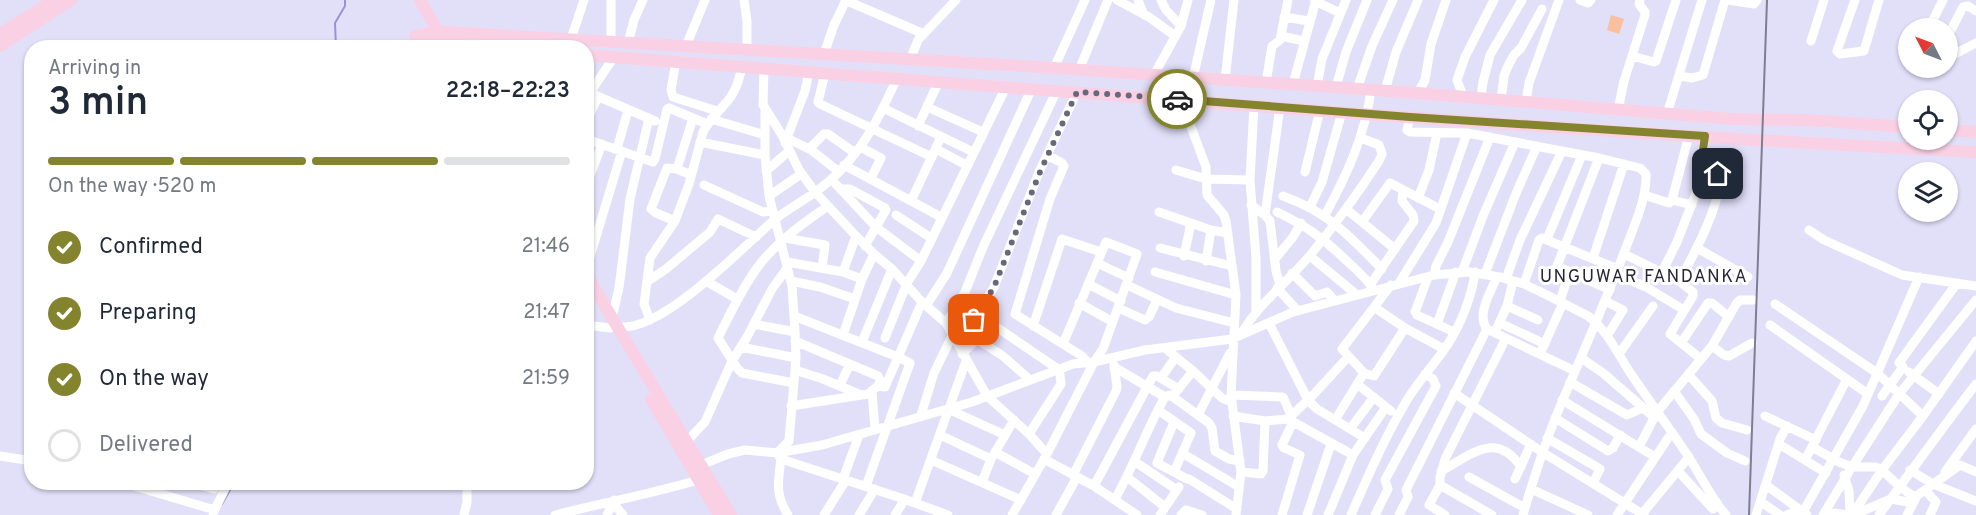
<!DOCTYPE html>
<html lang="en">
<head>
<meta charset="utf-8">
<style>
	body { margin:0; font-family:Overpass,sans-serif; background:#f2f2f3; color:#1f2937; height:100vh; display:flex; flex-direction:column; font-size:22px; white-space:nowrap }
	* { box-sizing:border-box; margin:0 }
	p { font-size:20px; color:#747a83 }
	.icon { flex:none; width:33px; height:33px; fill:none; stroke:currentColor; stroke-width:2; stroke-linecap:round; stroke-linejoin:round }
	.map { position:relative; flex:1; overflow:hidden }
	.sheet { position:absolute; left:24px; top:40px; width:570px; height:450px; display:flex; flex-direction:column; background:#fff; border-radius:24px; box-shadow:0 2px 4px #0004 }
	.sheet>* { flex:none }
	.needle { width:39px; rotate:312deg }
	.tools { position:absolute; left:1898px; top:18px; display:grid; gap:12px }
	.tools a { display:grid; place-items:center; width:60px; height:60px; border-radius:50%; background:#fff; box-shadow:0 2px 4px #0004; font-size:30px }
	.pin { position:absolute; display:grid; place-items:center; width:51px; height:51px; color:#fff; margin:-26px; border-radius:12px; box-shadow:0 3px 9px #0006 }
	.courier { position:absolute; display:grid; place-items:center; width:60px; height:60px; margin:-30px; border:4px solid #84842e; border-radius:50%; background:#fff; color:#222; box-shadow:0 2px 8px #0007 }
	.head em { font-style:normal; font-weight:600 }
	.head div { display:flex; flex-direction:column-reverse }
	.head { display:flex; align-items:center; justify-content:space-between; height:102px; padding:0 24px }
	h1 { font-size:39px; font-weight:600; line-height:45px }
	.bar { display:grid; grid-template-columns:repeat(4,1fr); gap:9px 6px; align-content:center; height:72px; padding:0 24px }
	.bar i { height:8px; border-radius:4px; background:#e0e1e3 }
	.bar .active { background:#84842e }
	.bar p { grid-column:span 4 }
	ol { padding:0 24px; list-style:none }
	li { display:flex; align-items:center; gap:18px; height:66px }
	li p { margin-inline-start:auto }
	li .icon { padding:6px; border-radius:50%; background:#84842e; color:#fff; stroke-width:4 }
	li:last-child { color:#747a83 }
	li i { width:33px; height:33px; border:3px solid #e0e1e3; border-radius:50% }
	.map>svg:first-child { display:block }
	.green { fill:#f9bf9f }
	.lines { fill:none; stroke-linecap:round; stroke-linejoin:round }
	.stream { stroke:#9a91d7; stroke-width:2 }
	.minor { stroke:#fff; stroke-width:9 }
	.major { stroke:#fad0e4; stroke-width:12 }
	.rail { stroke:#7f7d90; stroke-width:2 }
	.done { stroke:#69677a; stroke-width:6; stroke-dasharray:0 10.8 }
	.route { stroke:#84842e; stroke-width:8 }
	.labels { text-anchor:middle; stroke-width:6; stroke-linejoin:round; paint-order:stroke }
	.quarter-label { font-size:18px; letter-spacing:1.5px; fill:#282635; stroke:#fff }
</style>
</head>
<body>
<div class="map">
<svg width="1976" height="515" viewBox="0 0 1976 515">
	<rect width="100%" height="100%" fill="#e2e0f9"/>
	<path class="green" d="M1611,15l13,4 -5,15 -12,-4z"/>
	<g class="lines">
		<path class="stream" d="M336,48l-1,-25 10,-17v-6
			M222,504l12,-21"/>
		<path class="minor" d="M611,0v42
			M744,0l3,21v29
			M845,0l79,34
			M1117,0l32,17 26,19
			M1138,0l6,15
			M1161,0l5,10 15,16
			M1580,0l8,3 3,-3
			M1728,0l26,4 3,-4
			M1855,0l-18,51 3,3 24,-3 15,-51
			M1315,1l25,12
			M1284,17l25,4
			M1929,28l14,-28
			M1281,36l23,5
			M1947,38l16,-31 5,-1 8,5
			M571,39l13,-39
			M1811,41l13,-41
			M628,43l6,-23 9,-20
			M686,46l19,-46
			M824,54l10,-29 12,-25
			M1632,56l22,6 2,-1 20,-61
			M1947,58l29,-15
			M910,60l8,-20 38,-40
			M676,61l-5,29 2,7 44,14
			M764,68l-1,37 19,30 17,35 16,22 41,44 18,18 18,15 30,33 24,21 41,73 42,38 18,20
			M1054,68l31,-68
			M1079,70l29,-70
			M825,73l-7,29 2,2 112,53
			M1154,75l27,-49 7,-26
			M1679,76l13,2 11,-3 22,-75
			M1193,78l18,-78
			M1225,80l9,-80
			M1266,83l6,-37 8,-6 8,-40
			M1293,84l23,-84
			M1317,86l5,-27 24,-59
			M1336,87l10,-35 21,-52
			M1357,89l15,-43 21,-46
			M1385,91l11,-39 22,-52
			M590,93l65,28
			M1418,93l7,-13 6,-36 15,-44
			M1463,96l-6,-16 8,-23 29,-57
			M587,97l27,-40
			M1481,98l2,-16 7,-27 32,-55
			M1181,100l25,67 1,28 17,20 2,6 10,74 -5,100 10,77 -5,43
			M1501,100l3,-24 4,-10 6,-11 7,-7 21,-39
			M1526,102l3,-19 30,-83
			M1254,105l-4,75 6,78v55
			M927,107l56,25
			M883,108l90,44
			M765,109v46l4,41 23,90 3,46 1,26 -7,83 -12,12 4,6 120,39 47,17
			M1618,110l6,-29 21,-66v-3l-6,-8 1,-4
			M1667,114l35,-114
			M1410,117l-3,13 3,2 57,1 132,25 41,10 6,6c1,24 -11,49 -19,71 -20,53 -43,105 -65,157 -16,37 -28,75 -39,113
			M711,119l54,16
			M586,122l12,-25
			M918,126l21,-45
			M787,138l22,11 15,-15h4l27,19
			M586,139l67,23 2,-3 12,-50 2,-1 38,16
			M700,142l65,13
			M785,143l20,-52 4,-19
			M860,147l21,11 -10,20
			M617,149l11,-39
			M810,149l28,22
			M936,149l30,16
			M1047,155l15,8 2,3 -14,33 -35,115 67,42 5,6
			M1599,158l-42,108 53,24
			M844,165l97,52
			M677,169l16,-51
			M1176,170l30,9 44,1
			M766,171l23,-20
			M1305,172l15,-62
			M831,179l45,48 45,34
			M586,181h2l14,-37
			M704,185l59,27 9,-1
			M841,189h9l35,19 1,2 -21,36
			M1644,195l25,8 3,-3 20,5
			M769,196l32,-22
			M1283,196c47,17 65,39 99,73
			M1418,198l11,-28 8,-37
			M1672,200l17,-65
			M911,201l30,-64
			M1251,205l14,10 5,6 6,50 4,14
			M1310,207l12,-25 20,-70
			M1346,209l49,40
			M1159,212l52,18 17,3
			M1277,212c31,15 46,26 72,51 9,8 18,16 25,27
			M896,215l35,23
			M1265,215l15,-108
			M1325,215c22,-40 40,-80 46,-125
			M675,221l-19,-8 -5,-4 16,-41 10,1 14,6
			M1362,222l28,-39 50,26
			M1809,230l15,10 78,35 74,11
			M785,238l40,7 -3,23
			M1547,239l35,-84
			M1160,248l72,18
			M1697,248l51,29
			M1624,254l55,27 14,11v4l-23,38 31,25
			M1184,256l7,-33
			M1310,256l47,39
			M1593,258l31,-94
			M1275,259l18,-22 8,-14
			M1206,261l5,-31
			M787,262l56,10 19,7
			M1097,263l32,15
			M586,270l36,-119
			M843,272l13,-36
			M1155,272l81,23
			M1462,272l21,-56 32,-74
			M1662,272l15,-30 19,-49 9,-57
			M1292,273l23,23 12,-4 8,9
			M1485,274l32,-83 20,-45
			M1616,274l30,13 38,23
			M1434,275l2,-9 12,-24 42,-105
			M1428,277l-13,35 2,3 37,17
			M1497,277c-6,14 -21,38 -10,52l88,42
			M1506,279l14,-39 42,-89
			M648,281l18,-12 44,-37 8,-13 38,18
			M706,281l31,18
			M791,281l29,6 35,12
			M1679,281c11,-19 49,-88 38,-108 -3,-6 -11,-12 -15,-17
			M1399,283l37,-60 31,-90
			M1088,284l33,17
			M1524,284l15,-44 3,-2 76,31
			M1127,285l49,23 58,15
			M1370,285l44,-64 -1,-6 -11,-14 1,-11
			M1391,285l-49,64 22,24 10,3 31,-48
			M1277,288l21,23
			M1560,301l9,-28
			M1605,301l18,9 -16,26
			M1079,303l34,19
			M1775,304l102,69 46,43 -41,54 18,17 16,11 -9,17
			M926,306l21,-33 85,-185
			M1507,306l31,14
			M1374,307l31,21 39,21
			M1118,308l27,12 4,-3 8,-17
			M794,316l104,41 12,6 -44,123
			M612,318l7,-30 11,-89 19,-81
			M650,320l-6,-16 6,-46 25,-37 14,-37 14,-52c6,-11 13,-18 21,-27 11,-11 15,-24 18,-39
			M989,322l69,47 2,6 1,9 -32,50
			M946,323l19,-31 18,-45 74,-157
			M1269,323l39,77 9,9 48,29
			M1500,323l45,21
			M754,324l41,8
			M1437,324l19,-52
			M586,325l24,3
			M1770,325l98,69
			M617,326c40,11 126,-79 156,-105 14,-12 31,-20 45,-31 16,-11 31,-28 42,-43 15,-21 26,-45 37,-69
			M1033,326l29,-87 39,13
			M1495,332l12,-26 6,-25
			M1241,334c18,-31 47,-52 70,-80 25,-30 47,-61 68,-93l3,-7 -3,-9 -18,-7
			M843,335l19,-56 12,-25
			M885,338l22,-55 14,-22 85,-174
			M795,341l83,35 2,4 -1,6
			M862,342l30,-73
			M957,343l17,-23 20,-33 45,-115 38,-80
			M1681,343l27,-40h4l17,14
			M1712,346l12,9 5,1 23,-13
			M741,347l55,11
			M1165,348l28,23 29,27 9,4
			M962,354l13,-13 3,-1 25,16 26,23
			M1540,354l23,-51
			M1619,354l34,-48
			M1581,358l22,15 52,45
			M1114,367l51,30 5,-2 3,2 36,26 3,5 3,23 14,8 11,2
			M795,370l28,9 38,16
			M1909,372l30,22
			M1688,374l24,27 4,17 6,5 25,7
			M1161,378l14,-20
			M1570,382l57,33 16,-7
			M794,383l-52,-10 -5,-5 -19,-30c12,-24 23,-48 39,-70 18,-25 45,-44 71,-62
			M1357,384l34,27
			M840,385l10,-21
			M872,391l3,39
			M1674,391l20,28 7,15 26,19 18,8
			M1176,392l17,-21
			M1454,393l88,59 102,63
			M1231,395l52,2 8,18
			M1882,396l21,-29 -4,-4 58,-80
			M1562,400l93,57
			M791,406l77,-12 10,-8 7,1 37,-85
			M950,410l55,25
			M1158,410l33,23 -17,39
			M921,415l13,-42 19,-39
			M1198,415l32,-62
			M1233,416l32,5 23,-2 65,36
			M1765,416l51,24
			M1923,416l53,-75
			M1555,418l53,33 5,-3 7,-13
			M1288,419l26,-25 34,-37
			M1335,420l29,-47
			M1174,422l-17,41 30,16h2l48,30
			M1350,429l24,-32
			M940,435l51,24
			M1547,438l53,31 -7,14
			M686,442l19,-20 27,-61 15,-24 25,-48 16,-22
			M1779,444l47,29
			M1639,447l18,-35 55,-66 24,-42 4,-4h13
			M1812,447l27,15
			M995,452l40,22
			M1182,453l57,34
			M0,456l32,5
			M781,459c-3,24 -6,35 7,56
			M1044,459l50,27 43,29
			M931,460l90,40
			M1805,460l42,-81
			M1134,461l43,29
			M1839,462l13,5 47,-73 77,-94
			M701,465l27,-11 17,-4 32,3 45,-8 150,-43 101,-38 21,-2 51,-12 87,-11 61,-27 141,-37 35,-3 31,5 24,7 23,11 41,21c18,13 29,36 41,55 18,27 37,52 55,79 15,21 25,46 42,65
			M1910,470l23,14 43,17
			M1441,471c30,-16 55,-41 80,-4
			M1678,471l35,38
			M1241,472l20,2 2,-3 2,-50
			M1945,472l31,-43
			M1073,475l43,-84 1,-4 -3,-22
			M1844,475l5,16 1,24
			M1127,477l38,30
			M1469,477l56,31
			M843,479l16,-44
			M1515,479l16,-35
			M982,482l9,-23 23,-39
			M124,483l91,27
			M191,483l23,6 5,-6
			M1440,485l52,30
			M1766,485l41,30
			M1094,486l59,-110h4l22,13
			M1531,489l57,26
			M1925,490l11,12 -6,13
			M1115,499c19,-33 31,-69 50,-102
			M1761,502l19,13
			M613,503l10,12
			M915,503l51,-142
			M1803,512l60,-106 56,-129
			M213,513l15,-30
			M1642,514l47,-57
			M464,515l3,-13v-19
			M555,515c47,-12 96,-21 143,-35
			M607,515l7,-15
			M824,515l22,-35
			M859,515l16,-26
			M895,515l10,-16
			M1012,515l35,-61 47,-92 9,-13 34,-95 -31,-12 -43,102
			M1056,515l21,-38
			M1160,515l19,-28
			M1181,515l5,-5 16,5
			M1282,515l18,-60 -16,-7 -2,-3 11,-23
			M1307,515l24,-71
			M1328,515l25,-60 33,-48
			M1351,515c17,-39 34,-78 56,-115 12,-20 28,-36 41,-56 13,-20 24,-48 27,-72
			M1375,515l13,-26 -3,-9 51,-94 -3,-7 -8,-5
			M1399,515l9,-18 -2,-7 81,-161
			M1445,515l-16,-10 11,-20v-7l5,-19 61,-121
			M1617,515l55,-83
			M1756,515l24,-76 7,-13
			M1787,515l12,-5 -1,3
			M1823,515l29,-48h24l6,3 -30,45
			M1831,515l4,-2 11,2
			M1853,515l38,-16 17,3 52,-37 16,7
			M1879,515c32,-44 64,-88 97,-131"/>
		<path class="major" d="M420,0l22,38
			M0,34l54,-34
			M415,36l16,-3 15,-1 578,34 394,27 313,26 76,1 101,7
			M419,37l26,7 59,4
			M0,46l71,-46
			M586,55c463,35 926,74 1390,97
			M1947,130l29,2
			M586,273l26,45 119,197
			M651,399l68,116"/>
		<path class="rail" d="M1749,515l18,-515"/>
	</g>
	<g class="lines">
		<path class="done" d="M974,320l20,-33 46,-115 37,-80 100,7"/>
		<path class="route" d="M1177,99l233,18 295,19 -3,20 16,18"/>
	</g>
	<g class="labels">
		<g class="quarter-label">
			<text x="1644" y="282">UNGUWAR FANDANKA</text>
		</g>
	</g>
</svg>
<div class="tools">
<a><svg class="needle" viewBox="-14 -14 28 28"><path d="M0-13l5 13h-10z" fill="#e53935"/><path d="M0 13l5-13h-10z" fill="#747a83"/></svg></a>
<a><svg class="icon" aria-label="locate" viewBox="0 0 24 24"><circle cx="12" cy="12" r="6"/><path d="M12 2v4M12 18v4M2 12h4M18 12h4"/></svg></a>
<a><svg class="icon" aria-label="layers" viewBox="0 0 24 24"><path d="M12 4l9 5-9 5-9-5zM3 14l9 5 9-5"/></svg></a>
</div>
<div class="pin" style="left:974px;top:320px;background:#ea580c"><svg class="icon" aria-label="bag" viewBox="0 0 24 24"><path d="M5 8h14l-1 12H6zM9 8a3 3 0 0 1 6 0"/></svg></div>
<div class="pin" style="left:1718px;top:174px;background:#1f2937"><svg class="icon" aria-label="home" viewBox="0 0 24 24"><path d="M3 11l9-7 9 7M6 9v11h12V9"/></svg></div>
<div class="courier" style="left:1177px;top:99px"><svg class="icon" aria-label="car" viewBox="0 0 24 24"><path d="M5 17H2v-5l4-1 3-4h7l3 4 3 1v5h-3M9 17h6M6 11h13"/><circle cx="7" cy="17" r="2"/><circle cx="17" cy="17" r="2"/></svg></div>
<section class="sheet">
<div class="head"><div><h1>3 min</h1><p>Arriving in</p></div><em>22:18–22:23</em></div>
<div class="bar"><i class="active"></i><i class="active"></i><i class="active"></i><i></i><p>On the way · 520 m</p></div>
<ol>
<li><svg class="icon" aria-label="check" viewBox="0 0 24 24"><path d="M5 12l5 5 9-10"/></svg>Confirmed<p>21:46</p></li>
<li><svg class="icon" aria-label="check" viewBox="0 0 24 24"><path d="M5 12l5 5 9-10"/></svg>Preparing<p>21:47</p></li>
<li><svg class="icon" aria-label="check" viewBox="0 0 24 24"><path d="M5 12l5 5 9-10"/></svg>On the way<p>21:59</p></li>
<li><i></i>Delivered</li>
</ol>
</section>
</div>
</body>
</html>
